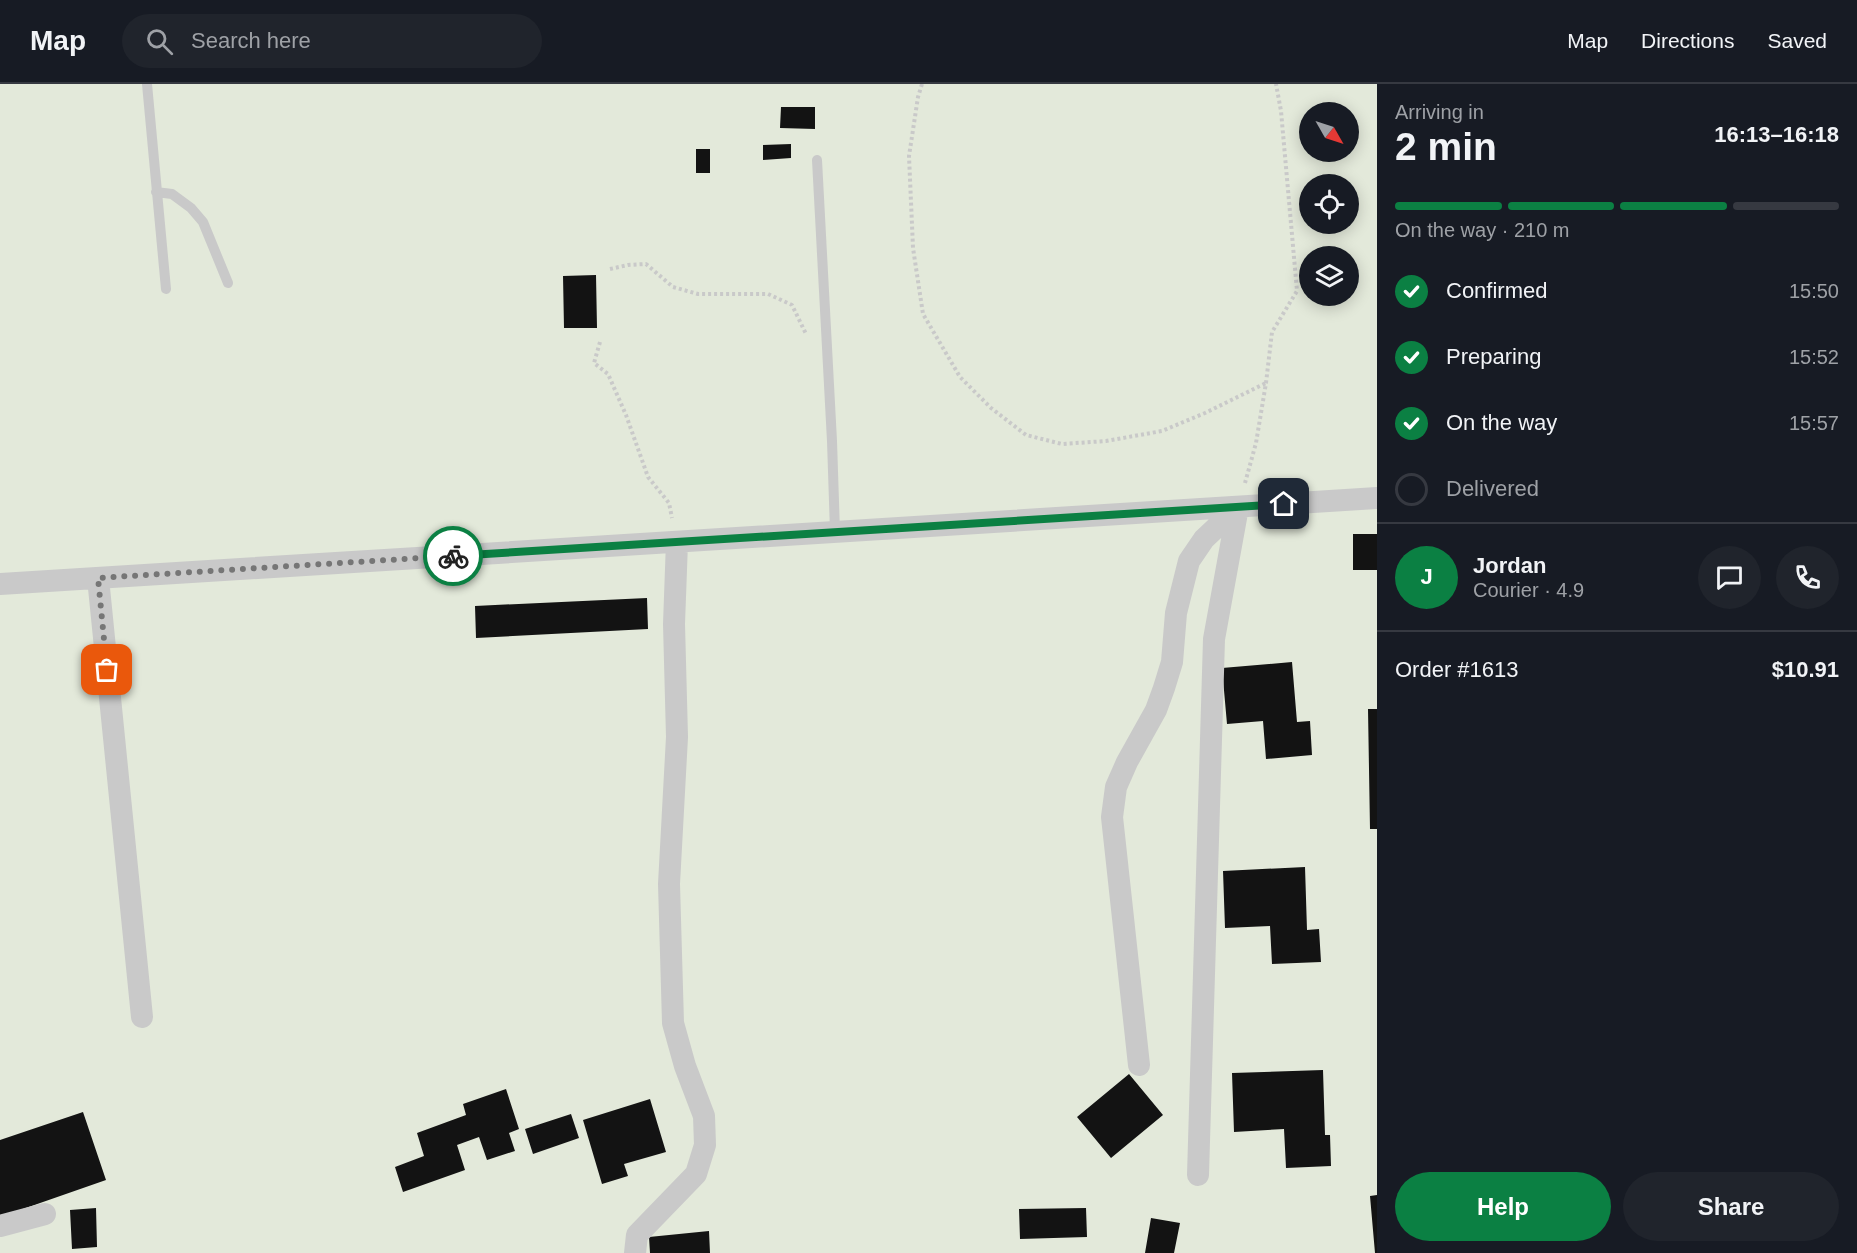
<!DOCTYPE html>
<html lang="en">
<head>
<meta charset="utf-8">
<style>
	body { margin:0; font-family:Arial,sans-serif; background:#20242c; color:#f1f3f6; height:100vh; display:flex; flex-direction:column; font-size:22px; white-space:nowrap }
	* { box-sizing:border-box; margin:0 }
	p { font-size:20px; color:#9ea1a6 }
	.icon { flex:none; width:33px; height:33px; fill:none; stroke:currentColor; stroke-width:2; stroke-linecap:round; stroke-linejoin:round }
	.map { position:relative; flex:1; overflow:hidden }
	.sheet { display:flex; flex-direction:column; background:#171b24; width:480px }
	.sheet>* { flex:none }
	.needle { width:39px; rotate:129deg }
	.tools { position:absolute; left:1299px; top:18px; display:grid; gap:12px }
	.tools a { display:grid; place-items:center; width:60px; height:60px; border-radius:50%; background:#171b24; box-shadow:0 3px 15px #0003; font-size:30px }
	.pin { position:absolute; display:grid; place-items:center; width:51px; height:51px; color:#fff; margin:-26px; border-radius:12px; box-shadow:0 3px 9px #0006 }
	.courier { position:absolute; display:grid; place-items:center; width:60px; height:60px; margin:-30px; border:4px solid #0b8043; border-radius:50%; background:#fff; color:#222; box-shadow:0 2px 8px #0007 }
	.headline em { font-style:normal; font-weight:800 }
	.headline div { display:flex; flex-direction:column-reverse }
	.headline { display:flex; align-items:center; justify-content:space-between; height:102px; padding:0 18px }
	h1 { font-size:39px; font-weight:800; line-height:45px }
	.bar { display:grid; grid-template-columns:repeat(4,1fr); gap:9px 6px; align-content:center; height:72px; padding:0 18px }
	.bar i { height:8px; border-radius:4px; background:#363941 }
	.bar .selected { background:#0b8043 }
	.bar p { grid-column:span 4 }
	.line { display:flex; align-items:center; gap:15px; padding:0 18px; border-top:2px solid #363941 }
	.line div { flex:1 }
	.round { display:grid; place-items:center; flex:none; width:63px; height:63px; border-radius:32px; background:#20242c }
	ol { padding:0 18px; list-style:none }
	li { display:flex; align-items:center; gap:18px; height:66px }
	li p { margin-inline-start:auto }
	li .icon { padding:6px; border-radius:50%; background:#0b8043; color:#fff; stroke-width:4 }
	li:last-child { color:#9ea1a6 }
	li i { width:33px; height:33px; border:3px solid #363941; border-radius:50% }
	.button { display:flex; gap:12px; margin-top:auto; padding:12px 18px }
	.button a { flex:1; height:69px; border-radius:36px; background:#0b8043; color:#fff; font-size:24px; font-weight:800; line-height:69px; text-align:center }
	.button a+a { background:#20242c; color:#f1f3f6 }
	header { display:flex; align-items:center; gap:36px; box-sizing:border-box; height:84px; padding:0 30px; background:#171b24; border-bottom:2px solid #363941 }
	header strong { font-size:28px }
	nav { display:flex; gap:33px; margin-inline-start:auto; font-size:21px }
	.search { width:420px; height:54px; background:#20242c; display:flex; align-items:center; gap:15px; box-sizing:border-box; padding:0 21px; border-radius:33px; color:#9ea1a6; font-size:22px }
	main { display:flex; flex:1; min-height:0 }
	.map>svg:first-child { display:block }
	.green { fill:#e3e9da; fill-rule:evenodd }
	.building { fill:#131313 }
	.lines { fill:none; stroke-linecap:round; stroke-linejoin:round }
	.path { stroke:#c9c9c9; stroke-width:4; stroke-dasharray:3 3; stroke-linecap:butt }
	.lane { stroke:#c9c9c9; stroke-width:10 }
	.street { stroke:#c9c9c9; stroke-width:22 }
	.done { stroke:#767676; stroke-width:6; stroke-dasharray:0 10.8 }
	.route { stroke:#0b8043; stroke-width:8 }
</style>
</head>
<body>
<header>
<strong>Map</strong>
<div class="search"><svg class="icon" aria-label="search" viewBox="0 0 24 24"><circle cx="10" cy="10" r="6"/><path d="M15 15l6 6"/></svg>Search here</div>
<nav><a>Map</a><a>Directions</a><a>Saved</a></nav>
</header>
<main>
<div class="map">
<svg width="1377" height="1169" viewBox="0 0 1377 1169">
	<rect width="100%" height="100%" fill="#fff"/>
	<path class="green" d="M0,0h1377v1169h-1377zM1310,28h38v40h-38zM1310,100h38v40h-38zM1310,172h38v40h-38z"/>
	<path class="building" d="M781,23h34v22l-35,-1z
		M791,60v14l-28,2v-15z
		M696,65h14v24h-14z
		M596,191l1,53h-33l-1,-52z
		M1353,450h24v36h-24z
		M647,514l1,31 -172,9 -1,-32z
		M1292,578l5,60 13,-1 2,34 -46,4 -3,-38 -36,3 -5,-56z
		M1368,625h9v120h-7z
		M1305,783l2,63 12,-1 2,33 -49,2 -2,-38 -45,2 -2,-57z
		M1323,986l2,65h5l1,31 -45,2 -2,-39 -50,3 -2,-59z
		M1129,990l34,41 -52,43 -34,-41z
		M506,1005l13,40 -10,4 6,18 -28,9 -8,-23 -22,8 8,25 -62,22 -8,-25 29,-11 -7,-23 49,-18 -3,-11z
		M650,1015l16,53 -42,12 4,12 -26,8 -19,-64z
		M83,1028l23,68 -106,37v-77z
		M571,1030l8,24 -46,16 -8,-25z
		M1377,1111v58h-2l-5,-57z
		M96,1124l1,39 -25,2 -2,-39z
		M1086,1124l1,29 -67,2 -1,-30z
		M1151,1134l29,5 -6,30h-29z
		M709,1147l1,22h-60l-1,-16z"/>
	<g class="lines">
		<path class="path" d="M922,0l-4,13 -9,59 4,92 10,66 37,63 31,31 35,27 36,9 44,-3 56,-10 43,-18 61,-30
			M610,185l18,-4 18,-1 27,23 25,7h70l24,11 14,29
			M600,258l-6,21 14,11 18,41 22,62 21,26 3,15
			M1245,399l11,-40 10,-60 6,-51 25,-41 -16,-180 -5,-27"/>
		<path class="lane" d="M147,0l19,205
			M817,76l15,281 3,91
			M156,108l16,2 19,14 12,14 25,61"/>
		<path class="street" d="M98,494l44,439
			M0,500l1377,-86
			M1139,981l-27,-248 4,-30 11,-25 29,-52 8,-22 8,-26 4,-49 13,-52 15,-22 34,-32
			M1198,1091l16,-536 24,-132
			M0,1142l45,-12
			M635,1169l2,-18 59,-61 9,-29 -1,-29 -19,-50 -12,-43 -4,-139 8,-147 -3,-113 3,-82"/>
	</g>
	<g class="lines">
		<path class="done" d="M107,586l-9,-92 355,-22"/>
		<path class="route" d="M453,472l831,-52"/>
	</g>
</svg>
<div class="tools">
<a><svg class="needle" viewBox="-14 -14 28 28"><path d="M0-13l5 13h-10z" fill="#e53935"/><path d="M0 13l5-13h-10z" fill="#9ea1a6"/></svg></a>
<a><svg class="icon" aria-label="locate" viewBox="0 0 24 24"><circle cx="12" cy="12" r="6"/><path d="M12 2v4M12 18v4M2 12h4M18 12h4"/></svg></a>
<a><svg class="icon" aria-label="layers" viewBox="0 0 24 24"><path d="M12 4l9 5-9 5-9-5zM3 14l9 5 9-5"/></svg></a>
</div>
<div class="pin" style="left:107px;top:586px;background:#ea580c"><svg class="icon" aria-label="bag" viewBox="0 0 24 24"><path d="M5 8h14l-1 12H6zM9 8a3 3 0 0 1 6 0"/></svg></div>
<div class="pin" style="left:1284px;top:420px;background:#1f2937"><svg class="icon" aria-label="home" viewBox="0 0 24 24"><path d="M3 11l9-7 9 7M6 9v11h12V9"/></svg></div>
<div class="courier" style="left:453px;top:472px"><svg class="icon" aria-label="bike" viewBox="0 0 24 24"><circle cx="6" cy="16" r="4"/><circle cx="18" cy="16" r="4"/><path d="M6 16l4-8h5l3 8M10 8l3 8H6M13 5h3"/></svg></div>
</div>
<section class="sheet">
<div class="headline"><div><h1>2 min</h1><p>Arriving in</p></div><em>16:13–16:18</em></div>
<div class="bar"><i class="selected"></i><i class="selected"></i><i class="selected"></i><i></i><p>On the way · 210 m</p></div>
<ol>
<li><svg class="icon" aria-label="check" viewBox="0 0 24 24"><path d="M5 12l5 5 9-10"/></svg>Confirmed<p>15:50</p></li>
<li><svg class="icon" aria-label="check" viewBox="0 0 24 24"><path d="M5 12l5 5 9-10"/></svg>Preparing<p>15:52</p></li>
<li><svg class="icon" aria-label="check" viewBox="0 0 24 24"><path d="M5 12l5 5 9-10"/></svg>On the way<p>15:57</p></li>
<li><i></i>Delivered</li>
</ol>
<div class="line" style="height:108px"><b class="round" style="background:#0b8043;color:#fff">J</b><div><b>Jordan</b><p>Courier · 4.9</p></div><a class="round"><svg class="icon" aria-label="chat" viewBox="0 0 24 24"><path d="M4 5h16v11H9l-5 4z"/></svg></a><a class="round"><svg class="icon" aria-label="phone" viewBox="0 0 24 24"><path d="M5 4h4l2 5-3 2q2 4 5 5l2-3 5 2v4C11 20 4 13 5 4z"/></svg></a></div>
<div class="line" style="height:78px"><div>Order #1613</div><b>$10.91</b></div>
<div class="button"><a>Help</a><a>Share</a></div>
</section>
</main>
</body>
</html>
